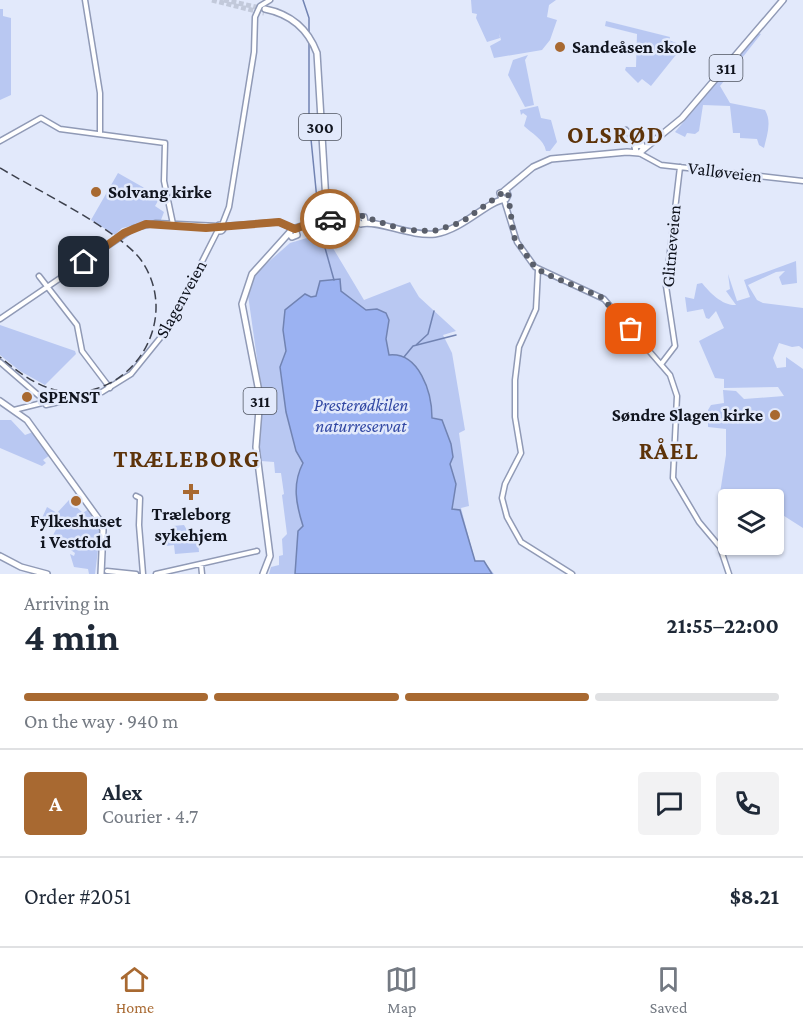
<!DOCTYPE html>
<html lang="en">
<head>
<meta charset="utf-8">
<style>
	body { margin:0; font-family:"Crimson Pro",serif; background:#f2f2f3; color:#1f2937; height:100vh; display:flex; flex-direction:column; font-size:22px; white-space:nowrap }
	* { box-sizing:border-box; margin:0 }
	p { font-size:20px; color:#747a83 }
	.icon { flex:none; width:33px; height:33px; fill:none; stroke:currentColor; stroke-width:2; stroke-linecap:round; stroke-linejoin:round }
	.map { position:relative; height:574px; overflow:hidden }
	.panel { display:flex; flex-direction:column; background:#fff; flex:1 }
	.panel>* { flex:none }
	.buttons { position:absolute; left:718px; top:489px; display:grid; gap:12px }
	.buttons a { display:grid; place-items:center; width:66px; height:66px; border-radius:6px; background:#fff; box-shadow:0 2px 4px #0004; font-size:30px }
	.pin { position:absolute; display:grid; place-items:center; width:51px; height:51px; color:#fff; margin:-26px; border-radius:12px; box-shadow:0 3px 9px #0006 }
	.courier { position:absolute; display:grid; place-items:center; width:60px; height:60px; margin:-30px; border:4px solid #a86931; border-radius:50%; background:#fff; color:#222; box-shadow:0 2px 8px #0007 }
	.head em { font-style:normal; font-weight:700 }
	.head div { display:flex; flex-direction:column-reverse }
	.head { display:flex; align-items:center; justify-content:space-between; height:102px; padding:0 24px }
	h1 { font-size:39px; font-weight:700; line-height:45px }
	.bar { display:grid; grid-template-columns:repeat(4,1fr); gap:9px 6px; align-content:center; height:72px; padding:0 24px }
	.bar i { height:8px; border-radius:4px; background:#e0e1e3 }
	.bar .selected { background:#a86931 }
	.bar p { grid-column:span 4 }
	.line { display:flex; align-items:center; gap:15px; padding:0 24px; border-top:2px solid #e0e1e3 }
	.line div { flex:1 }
	.round { display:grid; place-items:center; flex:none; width:63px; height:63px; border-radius:6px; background:#f2f2f3 }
	.tabs { display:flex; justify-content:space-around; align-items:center; height:84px; border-top:2px solid #e0e1e3; background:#fff; font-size:16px; color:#747a83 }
	.tabs a { display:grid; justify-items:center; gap:3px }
	.tabs .selected { color:#a86931 }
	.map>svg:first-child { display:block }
	.green { fill:#b9c8f2 }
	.water { fill:#9bb2f2; stroke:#7183b2; stroke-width:1.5 }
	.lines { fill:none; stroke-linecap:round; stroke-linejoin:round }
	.stream { stroke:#7183b2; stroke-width:1.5 }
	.primary-tunnel { stroke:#c2c9da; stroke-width:5; stroke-dasharray:5 2.5; stroke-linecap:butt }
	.secondary-casing { stroke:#909ab6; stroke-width:7 }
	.primary-casing { stroke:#909ab6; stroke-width:8 }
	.secondary { stroke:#fff; stroke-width:4 }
	.primary { stroke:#fff; stroke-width:5 }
	.rail { stroke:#3d414d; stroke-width:1.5; stroke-dasharray:9 4.5; stroke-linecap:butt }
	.done { stroke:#5a5f6b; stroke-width:6; stroke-dasharray:0 10.8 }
	.route { stroke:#a86931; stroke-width:8 }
	.poi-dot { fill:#a86931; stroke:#e2e9fb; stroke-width:2 }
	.labels { text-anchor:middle; stroke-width:5; stroke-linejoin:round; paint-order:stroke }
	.shield { fill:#e2e9fb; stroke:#4f5460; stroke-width:1.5 }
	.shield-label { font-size:16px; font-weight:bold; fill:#10141e }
	.poi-label { font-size:18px; font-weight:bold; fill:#10141e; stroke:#e2e9fb; text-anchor:start }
	.street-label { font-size:18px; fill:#10141e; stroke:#e2e9fb }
	.park-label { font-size:18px; font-style:italic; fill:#3147a3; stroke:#e2e9fb }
	.district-label { font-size:24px; font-weight:bold; letter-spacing:1.5px; fill:#5d3309; stroke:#e2e9fb }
</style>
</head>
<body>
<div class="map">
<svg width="803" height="574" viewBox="0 0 803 574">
	<rect width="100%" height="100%" fill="#e2e9fb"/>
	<path class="green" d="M471,0h85l-7,5 -2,12 10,3 -7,20 -8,10 -48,8 -4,-12 11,-6 -2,-7 1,5 -13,4 -11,-24 1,-4 -5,-1z
		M0,9h3v7l8,2v77l-11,5z
		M606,21l64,16 -1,3 14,6 -32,40 -9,-7 -4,4 -13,-13 1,-3h10l1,-33 -32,-8z
		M758,33l3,1 -41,52 10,17 35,7c7,12 2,25 -1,38l-5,-3 -2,-6 -17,-1v-5h-7l-3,-27 -27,-1 -4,26 -4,3 -8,-1 -2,4 -10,-5z
		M528,55l-3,5 9,45 -9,2 -17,-32 5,-15z
		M538,106l3,12 10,2 6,22 -7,9h-4c-2,-12 -15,-18 -22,-25l3,-10 -4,-3 -2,2 -1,-5z
		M118,173l37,21 -2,3 5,4 -3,5 9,6 -3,8 -39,8 -7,7 -24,-15z
		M324,233l40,67 46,-18 9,15 37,34 -13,4 9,18 13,77 -6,3 10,73 -8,2 14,53h9l10,13h-225l2,-7 8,-2v-9l4,-1 -1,-16 5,-5 -5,-39 2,-1 -3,-21h-6l-1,-11 -13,-1 -2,-19 4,-41 -15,-106 2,-11 7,-12 33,-29z
		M796,261l1,22 -15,2 -3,-8 6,-6 -9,1 -28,13 9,15 6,3 40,5v41l-4,-3 -7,1 -13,-4 -6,15 4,10 9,-1v-10l17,12v159l-22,-14h-7v-14l-35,-1v-4l-19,-2 6,-38v-26l-18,-2v-17l3,-5 13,-2 -1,-13 13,1 8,8 40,-3 -6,-9 -54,1v-9l-9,-1 -16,-37 25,-13 -8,-17 -7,8 -3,-1 -3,-9 -16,3 -2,-15 9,2 3,-15 5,-1c8,10 21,23 34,22l-10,-14 4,-2 -2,-15 9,27 13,-4 -6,-17z
		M0,325l75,26 1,3 -31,31 -25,-14 -20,-16z
		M0,420h11l14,15 8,-3 17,23 -7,5 3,3 -4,3 -42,-18z
		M69,500l14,13 7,-5 11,18 -6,48h-6l-1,-5 -14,-2 -4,-13 4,2 1,-3 -23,-16 7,-13 -17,-6 5,-11 10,6z
		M184,525l4,7h9l2,20 -24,2 -1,-9 -8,1 -1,-11h6l2,-9z"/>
	<path class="water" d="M340,279l1,12 25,19 11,-1 9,4 3,7 -3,19 3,16c30,-3 43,37 43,63l10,2 9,24 2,13 -3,7 6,20 -4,25 8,1 15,51h9l8,13h-197l3,-43 5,-5c-7,-22 -11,-42 0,-63l-7,-12 -10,-39 -6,-45 6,-16 -3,-21 2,-20 20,-16 6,3 5,-1 4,-15z"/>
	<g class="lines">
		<path class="stream" d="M303,0l6,18v16
			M309,42v77l11,111 14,50
			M416,345l12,-11 6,-23
			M404,357l9,-11 43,-11"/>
		<path class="primary-tunnel" d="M212,0l52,13
			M224,0l41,9"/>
		<defs>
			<path id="secondary" d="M85,0l15,93v41
				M626,130l12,14
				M0,141l41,-23 19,11 105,14 -1,38 9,43
				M639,153l22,12 142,16
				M504,200l13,42 18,25 69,32 66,76 7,21 -4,82 26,44 21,25 9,27
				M216.5 228a3.5 3.5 0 1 1 7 0a3.5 3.5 0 1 1-7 0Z
				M222,225l7,-18 25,-155 1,-35 5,-11 10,-6
				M223,226l56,-4 15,7
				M538,270l-2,39 -17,38 -4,33v37l6,36 -16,31 -3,14 5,19 14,25 51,32
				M39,276l38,49 5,26 28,37
				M0,319l134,-91 22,-5 62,3
				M0,362l45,39
				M662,363l13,-17 -9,-60 14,-119
				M46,405l56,-13 29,-18 38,-47 49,-97
				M14,410l28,-7
				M136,496l4,2 -1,27 4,49
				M201,564l1,10
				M107,571l29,3
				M156,574l101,-23"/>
			<path id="primary" d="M265,9c25,5 43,20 52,44l10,165
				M644,149l38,-31 101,-118
				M504,191l29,-24 18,-8 76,-7 12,1 4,-3 -1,-5 -7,1 1,6
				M327,219l1,5 -6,1 -1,-5 3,-2 34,-1
				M365,223l-1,-6h-6l-1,4 4,3c15,-5 50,13 74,10 29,-5 52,-33 71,-35l2,-4 -2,-4 -6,2 2,6
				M295,229l2,6 -5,2 -3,-4 3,-4 29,-9
				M0,401l27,19 73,101 3,9 -2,44
				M0,556l21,11 26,7
				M263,574l7,-18 -14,-109 4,-50 -18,-93 10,-30 37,-41"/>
		</defs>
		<use href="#secondary" class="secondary-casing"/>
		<use href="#primary" class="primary-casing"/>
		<use href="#secondary" class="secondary"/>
		<use href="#primary" class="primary"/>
		<path class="rail" d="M0,168c35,21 119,62 141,92 42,60 -10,143 -82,131 -23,-5 -41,-19 -59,-34"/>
	</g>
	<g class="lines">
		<path class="done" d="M330,219l32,-3 42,14 30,1 28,-9 43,-31 3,3 6,43 20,29 10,7 57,24 30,32"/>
		<path class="route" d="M84,262l40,-29 22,-9 60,4 73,-6 16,7 29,-11 6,1"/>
	</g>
	<g class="poi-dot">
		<circle cx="560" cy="47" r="6"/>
		<circle cx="96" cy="192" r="6"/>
		<circle cx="27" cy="397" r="6"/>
		<circle cx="775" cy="415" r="6"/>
		<path d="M188 483h6v6h6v6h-6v6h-6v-6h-6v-6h6z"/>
		<circle cx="76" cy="501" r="6"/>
	</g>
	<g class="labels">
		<g class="shield">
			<rect x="709.5" y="55" width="33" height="26" rx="4.5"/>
			<rect x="299" y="114" width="42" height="26" rx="4.5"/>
			<rect x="243.5" y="388" width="33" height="26" rx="4.5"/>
		</g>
		<g class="shield-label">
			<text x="726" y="74">311</text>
			<text x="320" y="133">300</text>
			<text x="260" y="407">311</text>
		</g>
		<g class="poi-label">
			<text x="572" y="53">Sandeåsen skole</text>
			<text x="108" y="198">Solvang kirke</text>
			<text x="39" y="403">SPENST</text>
			<text x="763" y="421" text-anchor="end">Søndre Slagen kirke</text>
			<text x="191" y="520" text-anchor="middle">Træleborg<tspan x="191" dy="21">sykehjem</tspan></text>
			<text x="76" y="527" text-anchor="middle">Fylkeshuset<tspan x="76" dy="21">i Vestfold</tspan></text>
		</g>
		<g class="street-label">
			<text transform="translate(725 172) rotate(7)" y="6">Valløveien</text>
			<text transform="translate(671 246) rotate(-85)" y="6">Glitneveien</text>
			<text transform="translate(181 299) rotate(-61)" y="6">Slagenveien</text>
		</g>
		<g class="park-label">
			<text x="361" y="411">Presterødkilen<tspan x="361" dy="21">naturreservat</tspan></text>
		</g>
		<g class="district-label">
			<text x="616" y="143">OLSRØD</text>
			<text x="669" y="459">RÅEL</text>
			<text x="187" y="467">TRÆLEBORG</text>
		</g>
	</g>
</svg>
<div class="buttons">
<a><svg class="icon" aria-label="layers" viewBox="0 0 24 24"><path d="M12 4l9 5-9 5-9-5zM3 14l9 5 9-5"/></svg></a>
</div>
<div class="pin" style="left:631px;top:329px;background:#ea580c"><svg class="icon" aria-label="bag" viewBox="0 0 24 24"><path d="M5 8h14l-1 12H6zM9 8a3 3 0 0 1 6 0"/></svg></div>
<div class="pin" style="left:84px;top:262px;background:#1f2937"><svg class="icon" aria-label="home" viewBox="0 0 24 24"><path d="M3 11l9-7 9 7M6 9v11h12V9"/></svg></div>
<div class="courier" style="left:330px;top:219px"><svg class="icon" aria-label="car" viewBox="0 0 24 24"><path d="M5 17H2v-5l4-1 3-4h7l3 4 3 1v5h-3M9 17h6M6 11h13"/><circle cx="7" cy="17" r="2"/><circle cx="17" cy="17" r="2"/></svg></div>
</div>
<section class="panel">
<div class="head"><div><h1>4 min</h1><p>Arriving in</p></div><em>21:55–22:00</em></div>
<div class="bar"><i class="selected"></i><i class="selected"></i><i class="selected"></i><i></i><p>On the way · 940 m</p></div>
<div class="line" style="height:108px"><b class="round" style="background:#a86931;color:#fff">A</b><div><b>Alex</b><p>Courier · 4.7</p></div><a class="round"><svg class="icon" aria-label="chat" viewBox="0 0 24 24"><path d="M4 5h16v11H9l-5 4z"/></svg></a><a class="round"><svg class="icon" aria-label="phone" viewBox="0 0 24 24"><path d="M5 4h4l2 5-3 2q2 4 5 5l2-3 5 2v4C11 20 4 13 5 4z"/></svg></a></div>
<div class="line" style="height:78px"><div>Order #2051</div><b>$8.21</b></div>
</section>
<nav class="tabs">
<a class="selected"><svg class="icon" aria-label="home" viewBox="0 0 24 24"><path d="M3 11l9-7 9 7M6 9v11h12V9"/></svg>Home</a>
<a><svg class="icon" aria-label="map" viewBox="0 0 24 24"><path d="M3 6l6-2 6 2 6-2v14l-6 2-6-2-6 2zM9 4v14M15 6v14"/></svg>Map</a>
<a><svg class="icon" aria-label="saved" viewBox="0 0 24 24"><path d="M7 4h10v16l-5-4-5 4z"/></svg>Saved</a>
</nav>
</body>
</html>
